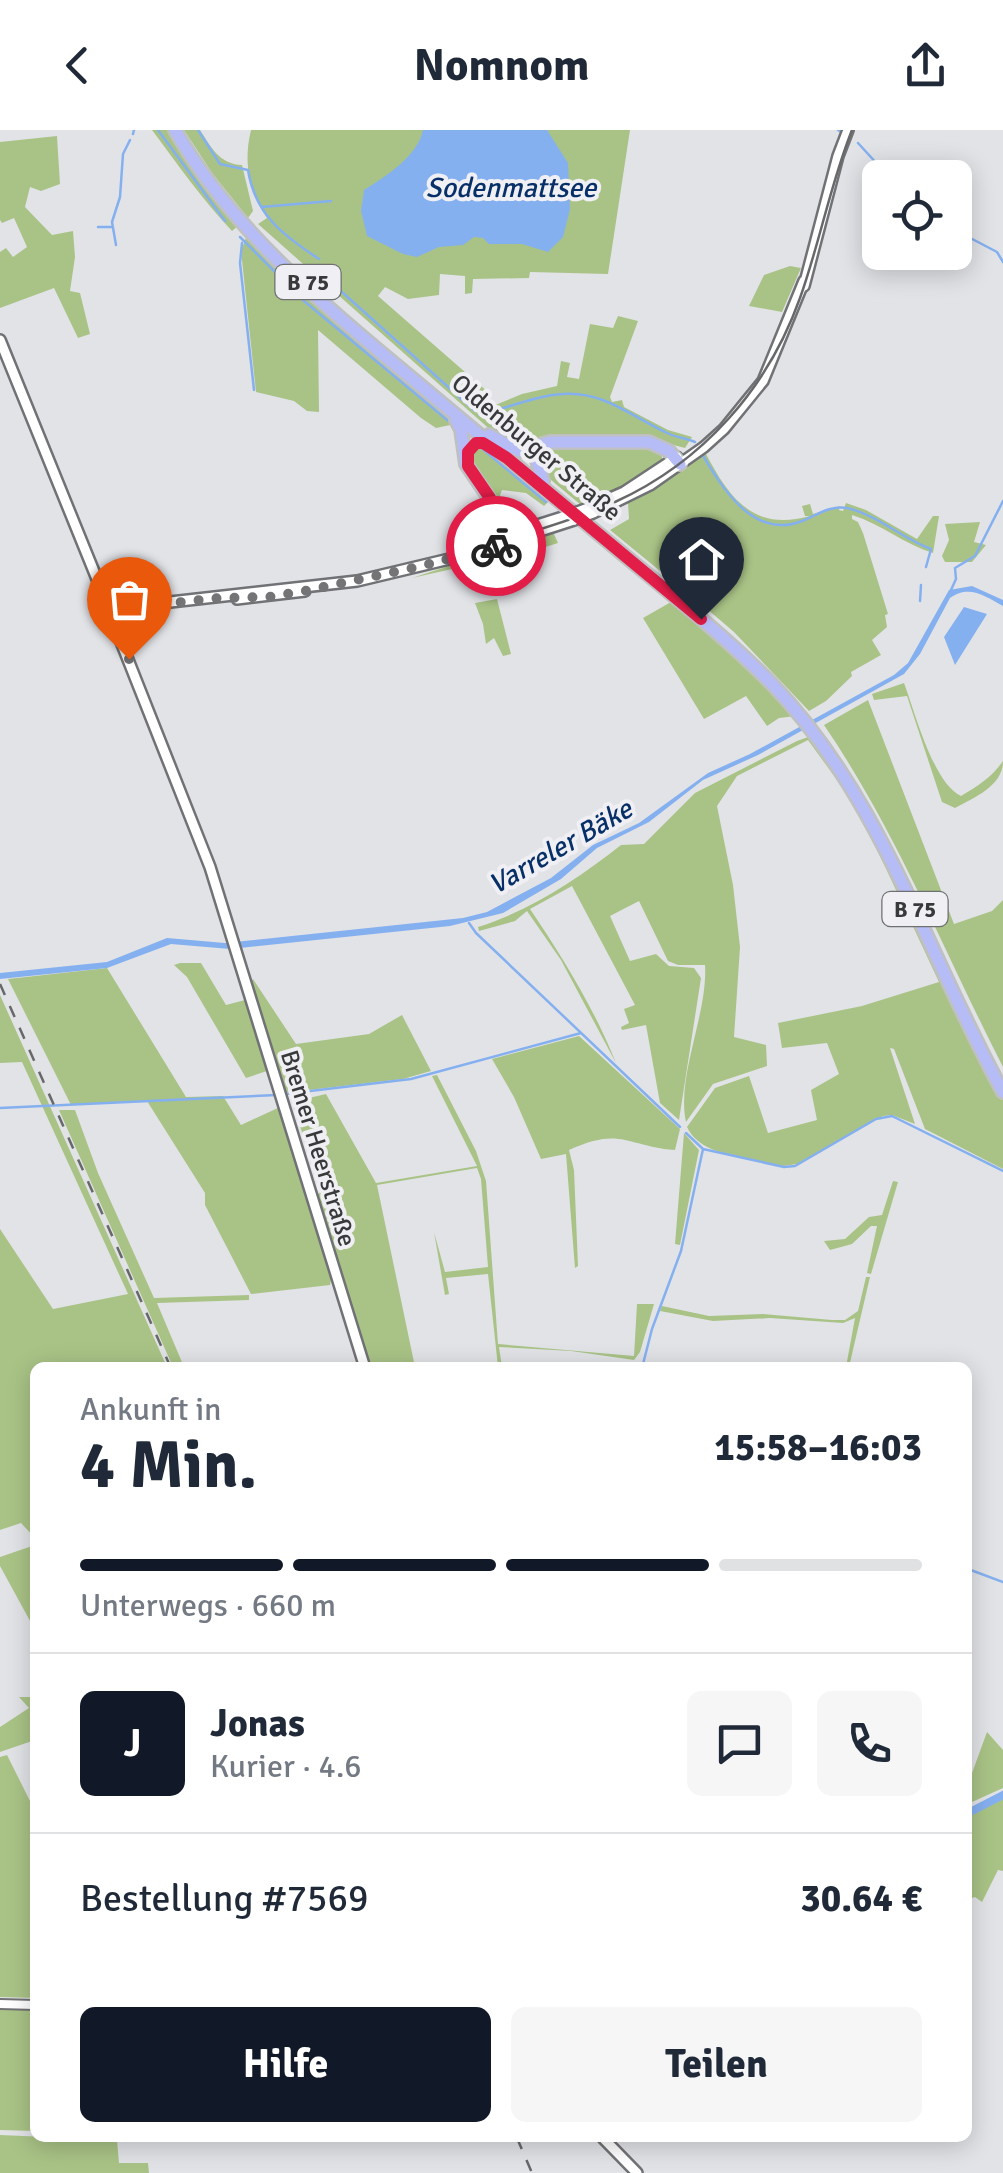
<!DOCTYPE html>
<html lang="de">
<head>
<meta charset="utf-8">
<style>
	body { margin:0; font-family:Signika,sans-serif; background:#f6f6f7; color:#1f2937; height:100vh; display:flex; flex-direction:column; font-size:38px; white-space:nowrap }
	* { box-sizing:border-box; margin:0 }
	p { font-size:32px; color:#747a83 }
	.icon { flex:none; width:55px; height:55px; fill:none; stroke:currentColor; stroke-width:2; stroke-linecap:round; stroke-linejoin:round }
	.map { position:relative; flex:1; overflow:hidden }
	.side { position:absolute; left:30px; top:1232px; width:942px; height:780px; display:flex; flex-direction:column; background:#fff; border-radius:15px; box-shadow:0 5px 25px #0003 }
	.side>* { flex:none }
	.controls { position:absolute; left:862px; top:30px; display:grid; gap:20px }
	.controls a { display:grid; place-items:center; width:110px; height:110px; border-radius:15px; background:#fff; box-shadow:0 5px 25px #0003; font-size:50px }
	.pin { position:absolute; display:grid; place-items:center; width:85px; height:85px; color:#fff; margin:-102px -42px; border-radius:50% 50% 50% 0; rotate:-45deg; box-shadow:0 0 10px #0007 }
	.pin .icon { rotate:45deg }
	.courier { position:absolute; display:grid; place-items:center; width:100px; height:100px; margin:-50px; border:8px solid #e11d48; border-radius:50%; background:#fff; color:#222; box-shadow:0 2px 12px #0007 }
	.overview em { font-style:normal; font-weight:700 }
	.overview div { display:flex; flex-direction:column-reverse }
	.overview { display:flex; align-items:center; justify-content:space-between; height:170px; padding:0 50px }
	h1 { font-size:65px; font-weight:700; line-height:75px }
	.bar { display:grid; grid-template-columns:repeat(4,1fr); gap:15px 10px; align-content:center; height:120px; padding:0 50px }
	.bar i { height:12px; border-radius:8px; background:#e0e1e3 }
	.bar .on { background:#111827 }
	.bar p { grid-column:span 4 }
	.line { display:flex; align-items:center; gap:25px; padding:0 50px; border-top:2px solid #e0e1e3 }
	.line div { flex:1 }
	.round { display:grid; place-items:center; flex:none; width:105px; height:105px; border-radius:15px; background:#f6f6f7 }
	.button { display:flex; gap:20px; margin-top:auto; padding:20px 50px }
	.button a { flex:1; height:115px; border-radius:15px; background:#111827; color:#fff; font-size:40px; font-weight:700; line-height:115px; text-align:center }
	.button a+a { background:#f6f6f7; color:#1f2937 }
	header { display:flex; justify-content:space-between; align-items:center; height:130px; padding:0 50px; background:#fff; font-size:45px; font-weight:700 }
	.map>svg:first-child { display:block }
	.green { fill:#a9c386 }
	.water { fill:#85b0f0 }
	.lines { fill:none; stroke-linecap:round; stroke-linejoin:round }
	.stream { stroke:#85b0f0; stroke-width:2.5 }
	.river { stroke:#85b0f0; stroke-width:8 }
	.tertiary-casing { stroke:#717275; stroke-width:12 }
	.secondary-casing { stroke:#717275; stroke-width:14 }
	.trunk-casing { stroke:#bfc0c0; stroke-width:16 }
	.tertiary { stroke:#fff; stroke-width:8 }
	.secondary { stroke:#fff; stroke-width:9 }
	.trunk { stroke:#b6bcf6; stroke-width:11 }
	.tram { stroke:#67686a; stroke-width:2.5 }
	.rail { stroke:#67686a; stroke-width:2.5; stroke-dasharray:12 12; stroke-linecap:butt }
	.secondary-bridge-casing { stroke:#717275; stroke-width:14; stroke-linecap:butt }
	.secondary-bridge { stroke:#fff; stroke-width:9 }
	.done { stroke:#747477; stroke-width:10; stroke-dasharray:0 18 }
	.route { stroke:#e11d48; stroke-width:12 }
	.labels { text-anchor:middle; stroke-width:8; stroke-linejoin:round; paint-order:stroke }
	.shield { fill:#f0f0f4; stroke:#6f7072; stroke-width:2.5 }
	.shield-label { font-size:22px; font-weight:bold; fill:#38393a }
	.street-label { font-size:25px; fill:#38393a; stroke:#f0f0f4 }
	.water-label { font-size:28px; font-style:italic; fill:#083068; stroke:#f0f0f4 }
</style>
</head>
<body>
<header><svg class="icon" aria-label="back" viewBox="0 0 24 24"><path d="M15 5l-7 7 7 7"/></svg>Nomnom<svg class="icon" aria-label="share" viewBox="0 0 24 24"><path d="M12 15V3M7 8l5-5 5 5M5 13v7h14v-7"/></svg></header>
<div class="map">
<svg width="1003" height="2043" viewBox="0 0 1003 2043">
	<rect width="100%" height="100%" fill="#e2e3e7"/>
	<path class="green" d="M152,0h19l68,95 -7,6c-30,-32 -54,-66 -80,-101z
		M184,0h16c11,17 19,34 42,35l11,46 -5,7 -36,-45z
		M251,0h379l-22,144 -78,-2 -1,6 -56,1 -1,14 -7,1v-18l-25,-2 -1,21 -31,4 -23,-12 -7,9 111,97 -3,10 7,3 29,-12 35,-8 4,-25 9,2 -3,14 12,2 11,-55 23,4 5,-12 20,5 -28,76 2,5 10,-2 2,7 44,23 24,7 -7,11 -23,-6 -141,6 -18,-7 -245,-217 9,-6c-18,-28 -24,-55 -16,-88z
		M57,6l3,48 -19,7 -11,-4 -5,20 27,28 21,-4 2,26 -5,34 10,2 10,41 -12,4 -24,-50 -54,20v-56l6,-4 7,9 14,-10 -13,-29 -12,5 -2,-3v-78z
		M247,105l205,184 3,5 -19,4 -15,-10 -103,-88 1,82 -12,-1 -13,-10 -38,-9 -15,-141z
		M790,136l11,2 -19,44 -33,-6 15,-31z
		M653,315l8,8 2,9 -31,22 -51,21 -36,-30 -6,-9 4,-16 5,-3z
		M477,316h6l66,55 -5,5 -18,-13 -24,-3 -2,5 7,17 -4,3 -32,-51v-14z
		M705,322c24,46 48,80 105,64h-5l-3,-10 8,-2 3,10 27,-8 -1,4 4,1 3,-8 20,7 51,29 16,-23h6l-6,37c-29,-9 -52,-29 -81,-38v4l6,3 5,11 25,81 -3,1 2,12 -15,13 9,15 -30,17 1,4 -26,25 -17,10 -75,-79 -35,-30v-11l13,-16 -39,-24 -8,12 5,5 -5,7 -55,-45 19,-11 -1,-16z
		M980,392l-6,20 12,3 -14,17h-27l-3,-6 7,-16 -4,-16z
		M553,402l5,11 -48,15v3l-17,3 -1,-4 -80,18z
		M497,469l14,55 -8,2 -9,-18 -8,6 -3,-20 -8,-21z
		M671,472l86,71 39,43 -17,2 -12,8 -21,-30 -42,23 -61,-101z
		M904,553c11,29 29,100 57,113 17,-10 31,-19 42,-35 0,25 -28,36 -48,47l-13,-6 -35,-106 -33,4 -2,-6z
		M868,570l86,224 38,-13 11,-11v167c-59,-115 -106,-235 -179,-342z
		M811,606l57,85 101,216 34,63v69l-78,-40 -31,-80 -4,-1 25,76 -23,-9 -9,1 -86,48 -14,2c-29,-7 -83,-9 -96,-39l28,-39 34,-12 19,57 49,-13 -6,-30 28,-16 -12,-31 -45,5 -4,-25 84,-17 77,-24 -72,-154 -14,-26 -45,-62 -71,36 -20,30 16,79 7,62 -6,90 32,8 1,21 -54,18 -27,38c-10,-46 22,-108 19,-157h-27l-10,-4 -29,-60 -29,15 20,45 26,-7 13,12 25,2 7,10 -22,142 -19,-17 -14,-78 -24,5 -1,-3 8,-4 -5,-14 11,-4 -63,-119 -42,23c33,49 64,99 86,154l-55,-103 -34,-49 -12,10 -36,10 -1,-4c52,-16 101,-49 143,-82l23,-1 51,-51 102,-52z
		M180,833h21l25,42 19,-5 25,70 -24,8 -59,-101 -13,-12z
		M107,838l79,129 37,-1 18,29 39,-18 52,169 -2,9 -79,9 -46,-89v-12l-58,-92 -76,4 -63,-126z
		M253,849l43,65 73,-10 33,-19 29,56 -28,8 -120,14 -32,-111z
		M0,865l167,372 -132,1v170l-14,-15 -21,7v-301l53,80 75,-15 -106,-232 -22,1z
		M579,906l101,93 -5,21c-49,-4 -54,-24 -106,0l5,20 4,96 -3,2 -9,-114 -25,5 -27,-62 -22,-38z
		M437,945l39,76 10,30 12,163 136,12 3,-52h17l-14,48 -6,8 -63,-9 -72,-4 3,20h-4l-10,-93 -42,4 3,16 -4,1 -11,-63 11,40 43,-5 -7,-88 -4,-11 -100,17 38,182h-45l-54,-172 6,-3 -30,-90 34,-8 50,89 101,-17 -45,-90z
		M59,980h16l23,63 56,125 95,-3v5l-92,3 27,64h-11z
		M684,1003l15,17 -19,95 -5,-1z
		M893,1051l5,1 -27,92 -4,-1 10,-47h-6l-19,18 -22,6 -6,-9 21,-2 24,-22 13,-2z
		M866,1147h4l-21,90h-3l9,-49 -12,5 -73,-5 -57,3 -53,-10 2,-5 47,10 54,-2 69,6h13l13,-9z
		M35,1415v85l-35,-64v-9z
		M19,1567h16v43l-35,12v-25l29,-19z
		M987,1602l16,18v38l-31,14 -4,-18z
		M7,1625l28,56v187l-35,-1v-240z
		M1003,1666v75l-5,-1 -16,32 -7,-5 -7,2v-85z
		M0,1875l35,2v124l-35,-1z
		M0,2005l117,5 2,23h29l1,10h-149z"/>
	<path class="water" d="M423,0h124l21,33 2,46 -7,28 -15,15 -26,-8h-33l-6,-6 -9,-1 -11,8 -24,2 -22,10 -14,-3 -36,-18 -6,-25 3,-21c21,-13 54,-34 59,-60z
		M972,456l31,14v6c-18,-10 -34,-22 -53,-8l-30,56 -16,20 -146,81 -55,25 -54,42 -52,26 -36,31 -58,34 -53,13 -220,23 -59,-5 -64,24 -107,11v-6l107,-11 60,-24 58,5 238,-25 24,-6 64,-34 42,-33 46,-22 69,-50 42,-19 144,-79 14,-12 41,-73z
		M964,477l23,7 -32,51 -11,-28z"/>
	<g class="lines">
		<path class="stream" d="M158,0l67,91
			M198,0l22,34 28,6c7,45 36,66 71,89
			M838,0l3,2
			M133,4l1,-4
			M858,13l32,35
			M262,77l69,-6
			M98,97h14
			M955,100l42,22 6,10
			M240,107l64,64 148,123
			M242,113l-2,20 14,127
			M116,115l-4,-23 8,-25 3,-43 7,-14
			M315,138l160,143
			M479,285c25,-6 59,-20 84,-21 40,-3 68,22 102,38 9,5 20,6 30,10
			M479,316l67,56
			M702,324c21,35 52,86 100,67 15,-6 28,-16 45,-13 31,7 54,30 84,41l-5,18
			M951,460l5,-11 -1,-11 20,-12 28,-55
			M920,471l1,-16
			M469,793l7,10 204,194
			M285,964l126,-15 170,-46
			M0,978l277,-13
			M686,1003l17,16 81,18 11,-1 81,-47 16,-3 111,55
			M642,1238l10,-39 29,-78 22,-102
			M968,1439l35,13"/>
		<path class="river" d="M968,1683l35,-18"/>
		<defs>
			<path id="tertiary" d="M0,1874l35,1"/>
			<path id="secondary" d="M804,156l34,-130 10,-26
				M0,210l110,271
				M588,378l36,-16 53,-35
				M593,383l57,-28 54,-38 20,-18 39,-48 41,-100
				M507,413l2,-9 60,-19
				M237,469l68,-8
				M108,479l102,258 155,501
				M108,479l249,-28 109,-26 108,-35
				M121,505l-1,-19 7,-7
				M603,2008l34,35"/>
			<path id="trunk" d="M175,0c54,95 139,167 222,236 76,63 152,126 227,189 51,42 103,83 149,130 110,115 154,270 230,407
				M456,290l5,9 5,35 23,34 18,45
				M489,305l30,16 31,-9h99l20,9 11,13
				M543,351l-7,-24 10,-12"/>
		</defs>
		<use href="#tertiary" class="tertiary-casing"/>
		<use href="#secondary" class="secondary-casing"/>
		<use href="#trunk" class="trunk-casing"/>
		<use href="#tertiary" class="tertiary"/>
		<use href="#secondary" class="secondary"/>
		<use href="#trunk" class="trunk"/>
		<path class="tram" d="M506,410c37,-12 74,-22 109,-38 88,-40 153,-114 185,-204 20,-56 30,-113 52,-168"/>
		<path class="rail" d="M0,854l171,384
			M517,2008l15,35"/>
		<defs>
			<path id="secondary-bridge" d="M569,385l19,-7
				M574,390l19,-7"/>
		</defs>
		<use href="#secondary-bridge" class="secondary-bridge-casing"/>
		<use href="#secondary-bridge" class="secondary-bridge"/>
	</g>
	<g class="lines">
		<path class="done" d="M129,529l-10,-37 9,-14 90,-10 51,-1 41,-7 112,-24 74,-20"/>
		<path class="route" d="M496,416l11,-4 -17,-44 -22,-32v-14l8,-9h7l24,15 194,161"/>
	</g>
	<g class="labels">
		<g class="shield">
			<rect x="275.5" y="135" width="65" height="34" rx="8"/>
			<rect x="882.5" y="762" width="65" height="34" rx="8"/>
		</g>
		<g class="shield-label">
			<text x="308" y="160">B 75</text>
			<text x="915" y="787">B 75</text>
		</g>
		<g class="street-label">
			<text transform="translate(537 317) rotate(40)" y="9">Oldenburger Straße</text>
			<text transform="translate(319 1018) rotate(73)" y="9">Bremer Heerstraße</text>
		</g>
		<g class="water-label">
			<text x="511" y="67">Sodenmattsee</text>
			<text transform="translate(560 716) rotate(-30)" y="10">Varreler Bäke</text>
		</g>
	</g>
</svg>
<div class="controls">
<a><svg class="icon" aria-label="locate" viewBox="0 0 24 24"><circle cx="12" cy="12" r="6"/><path d="M12 2v4M12 18v4M2 12h4M18 12h4"/></svg></a>
</div>
<div class="pin" style="left:129px;top:529px;background:#ea580c"><svg class="icon" aria-label="bag" viewBox="0 0 24 24"><path d="M5 8h14l-1 12H6zM9 8a3 3 0 0 1 6 0"/></svg></div>
<div class="pin" style="left:701px;top:489px;background:#1f2937"><svg class="icon" aria-label="home" viewBox="0 0 24 24"><path d="M3 11l9-7 9 7M6 9v11h12V9"/></svg></div>
<div class="courier" style="left:496px;top:416px"><svg class="icon" aria-label="bike" viewBox="0 0 24 24"><circle cx="6" cy="16" r="4"/><circle cx="18" cy="16" r="4"/><path d="M6 16l4-8h5l3 8M10 8l3 8H6M13 5h3"/></svg></div>
<section class="side">
<div class="overview"><div><h1>4 Min.</h1><p>Ankunft in</p></div><em>15:58–16:03</em></div>
<div class="bar"><i class="on"></i><i class="on"></i><i class="on"></i><i></i><p>Unterwegs · 660 m</p></div>
<div class="line" style="height:180px"><b class="round" style="background:#111827;color:#fff">J</b><div><b>Jonas</b><p>Kurier · 4.6</p></div><a class="round"><svg class="icon" aria-label="chat" viewBox="0 0 24 24"><path d="M4 5h16v11H9l-5 4z"/></svg></a><a class="round"><svg class="icon" aria-label="phone" viewBox="0 0 24 24"><path d="M5 4h4l2 5-3 2q2 4 5 5l2-3 5 2v4C11 20 4 13 5 4z"/></svg></a></div>
<div class="line" style="height:130px"><div>Bestellung #7569</div><b>30.64 €</b></div>
<div class="button"><a>Hilfe</a><a>Teilen</a></div>
</section>
</div>
</body>
</html>
